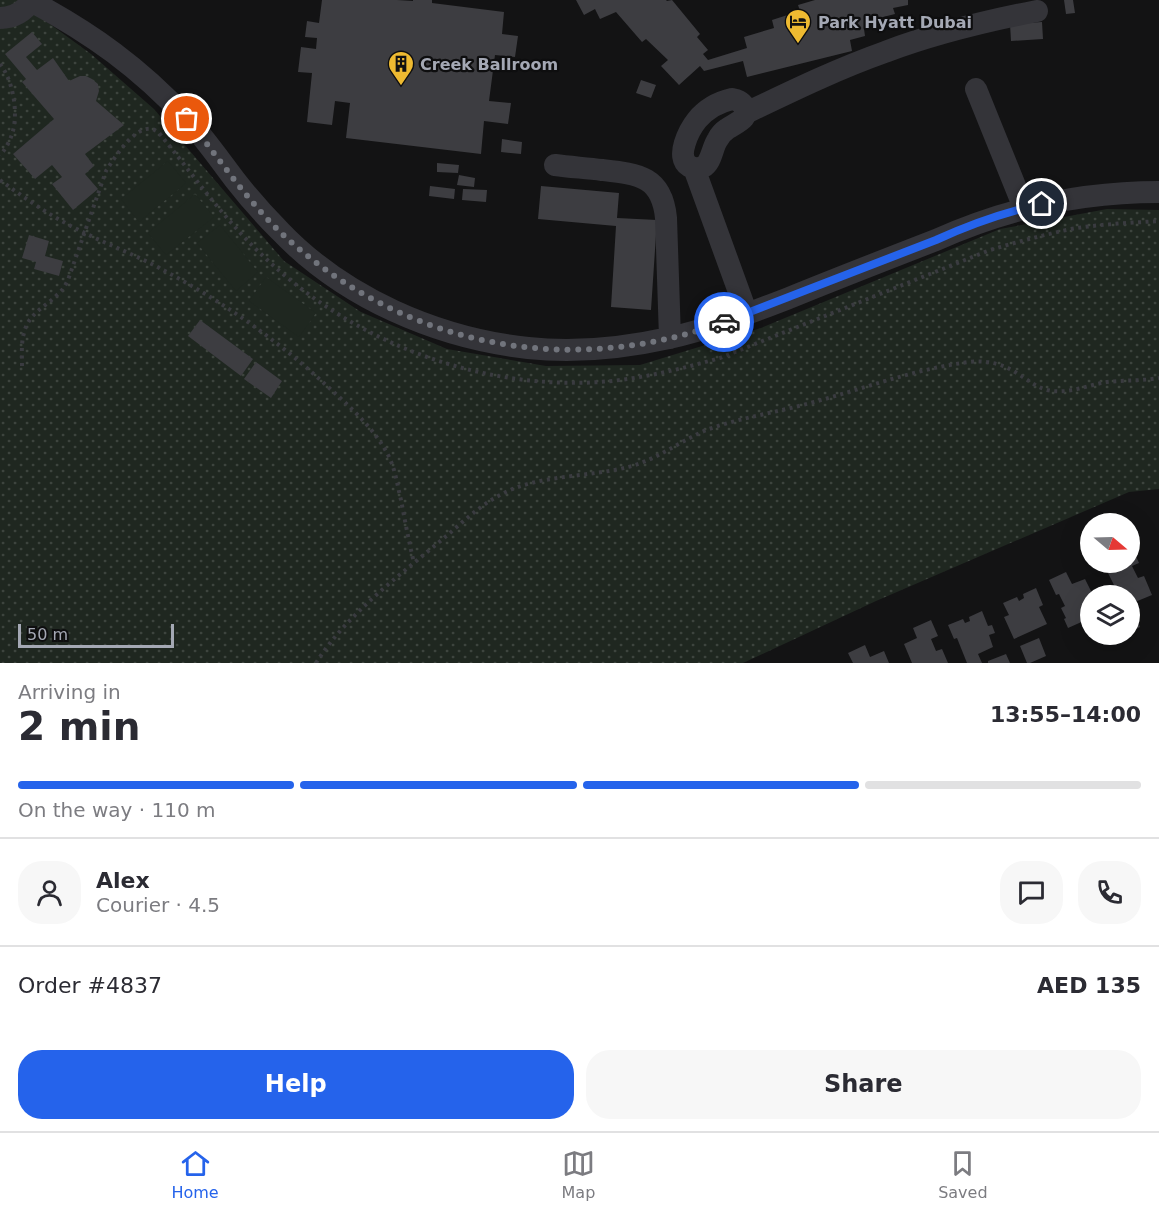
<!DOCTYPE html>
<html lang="en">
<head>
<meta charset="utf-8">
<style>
	body { margin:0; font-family:"DejaVu Sans",sans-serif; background:#f7f7f7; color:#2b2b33; height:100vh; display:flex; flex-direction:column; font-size:22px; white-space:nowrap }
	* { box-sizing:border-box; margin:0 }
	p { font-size:20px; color:#7c7c81 }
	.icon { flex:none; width:33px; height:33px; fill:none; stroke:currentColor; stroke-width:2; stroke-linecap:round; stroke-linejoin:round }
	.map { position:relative; height:663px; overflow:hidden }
	.details { display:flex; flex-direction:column; background:#fff; flex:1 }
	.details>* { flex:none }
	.needle { width:39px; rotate:109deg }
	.fabs { position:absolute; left:1080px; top:513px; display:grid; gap:12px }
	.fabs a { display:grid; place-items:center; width:60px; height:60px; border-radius:50%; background:#fff; box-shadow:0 6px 24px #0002; font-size:30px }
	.scale { position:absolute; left:18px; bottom:15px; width:156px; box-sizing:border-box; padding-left:6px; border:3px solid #a4a8b4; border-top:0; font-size:16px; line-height:21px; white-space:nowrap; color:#a4a8b4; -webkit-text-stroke:4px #0e0e0f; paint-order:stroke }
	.pin { position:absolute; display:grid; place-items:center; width:51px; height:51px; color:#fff; margin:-26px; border:3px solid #fff; border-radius:50%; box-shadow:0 2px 6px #0007 }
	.courier { position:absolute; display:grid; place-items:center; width:60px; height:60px; margin:-30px; border:4px solid #2563eb; border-radius:50%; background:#fff; color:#222; box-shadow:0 2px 8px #0007 }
	.head em { font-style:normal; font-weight:700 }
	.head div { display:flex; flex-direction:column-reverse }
	.head { display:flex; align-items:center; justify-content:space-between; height:102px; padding:0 18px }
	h1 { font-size:39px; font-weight:700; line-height:45px }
	.bar { display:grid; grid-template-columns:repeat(4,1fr); gap:9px 6px; align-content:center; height:72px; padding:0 18px }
	.bar i { height:8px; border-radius:4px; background:#e1e1e2 }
	.bar .active { background:#2563eb }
	.bar p { grid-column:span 4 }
	.line { display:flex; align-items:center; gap:15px; padding:0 18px; border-top:2px solid #e1e1e2 }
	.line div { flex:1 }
	.round { display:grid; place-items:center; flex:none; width:63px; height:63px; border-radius:24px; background:#f7f7f7 }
	.primary-button { display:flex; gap:12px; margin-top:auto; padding:12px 18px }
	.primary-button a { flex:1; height:69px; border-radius:24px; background:#2563eb; color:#fff; font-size:24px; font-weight:700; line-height:69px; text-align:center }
	.primary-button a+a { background:#f7f7f7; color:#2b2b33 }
	.tab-bar { display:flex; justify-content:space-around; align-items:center; height:84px; border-top:2px solid #e1e1e2; background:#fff; font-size:16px; color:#7c7c81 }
	.tab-bar a { display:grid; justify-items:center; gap:3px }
	.tab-bar .active { color:#2563eb }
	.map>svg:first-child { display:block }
	.green { fill:url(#green-dots) }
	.pitch { fill:#1f2720 }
	.building { fill:#3d3d41 }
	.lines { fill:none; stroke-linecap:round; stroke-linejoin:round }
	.path { stroke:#3a3b40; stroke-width:4; stroke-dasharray:3 4.5; stroke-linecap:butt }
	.minor { stroke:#343439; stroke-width:22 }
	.done { stroke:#71747c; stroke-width:6; stroke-dasharray:0 10.8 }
	.route { stroke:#2563eb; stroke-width:8 }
	.labels { text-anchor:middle; stroke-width:4.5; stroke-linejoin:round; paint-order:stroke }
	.poi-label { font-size:16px; font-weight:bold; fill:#a4a8b4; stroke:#0e0e0f; text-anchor:start }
</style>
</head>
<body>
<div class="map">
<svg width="1159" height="663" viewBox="0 0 1159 663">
	<defs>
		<pattern id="green-dots" width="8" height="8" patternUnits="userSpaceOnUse" patternTransform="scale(1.5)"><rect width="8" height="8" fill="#1f2720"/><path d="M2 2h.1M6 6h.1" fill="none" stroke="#3d443e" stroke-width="1.8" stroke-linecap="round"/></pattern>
	</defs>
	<rect width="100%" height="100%" fill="#131314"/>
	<path class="green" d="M0,0h17l74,54 63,55 130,152 77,51 86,37 99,17 94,-1 121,-37 239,-99 107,-20 52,1v279l-30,3 -253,109 -133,62h-743z"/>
	<path class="pitch" d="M168,161l18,22 -47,39 -18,-23z
		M195,194l19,23 -48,38 -18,-22z
		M220,225l38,47 -22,19 -39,-48z
		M266,277l50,36 -17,24 -50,-36z"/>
	<path class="building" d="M322,0h75l16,1v-1h19v3l72,9 -2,22 16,2 -3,21 -20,-2 -6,46 22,2 -3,21 -24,-3 -3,33 -135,-16 4,-35 -15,-2 -3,24 -25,-3 5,-49 -14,-1 3,-25 15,2 1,-11 -12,-1 2,-16 12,2z
		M576,0h90l1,1 5,-1 28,34 -3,3 11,13 -5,4 5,6 39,-12 -3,-11 30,-9 -2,-8 28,-9 -2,-6 17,-5h93v5l-15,3 2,6 -16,4 2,7 -17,4 1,7 -15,4 2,11 -105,26 -4,-16 -39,10 -4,-5 -21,19 -18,-19 7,-6 -22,-21 -4,3 -26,-30 -16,7 -5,-10 -11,6z
		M1064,0h9l2,13 -9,1z
		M1042,22l1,17 -32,2 -1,-17z
		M32,32l10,12 -16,13 11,13 16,-12 16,23 11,-5h6l6,3 6,5 1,7 -3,10 28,24 -39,29 9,12 -9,8 13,15 -25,21 -21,-26 10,-7 -10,-12 -17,14 -22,-25 41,-35 -32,-37 4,-3 -21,-25z
		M641,80l15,5 -5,13 -15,-5z
		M502,139l20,3 -1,12 -20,-2z
		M437,163l22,2 -1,8 -21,-1z
		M459,175l16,3 -1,9 -17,-2z
		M430,186l25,3 -1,10 -25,-3z
		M541,186l78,7 -2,25 40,2 -6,90 -40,-3 5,-81 -78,-7z
		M463,189l24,1 -1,12 -24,-2z
		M29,235l20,6 -4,15 18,5 -4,15 -25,-7 2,-7 -14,-4z
		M200,320l53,39 -12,17 -53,-40z
		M256,362l26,19 -11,17 -27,-19z
		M1131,545l8,18 -7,3 6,12 6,-2 8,19 -17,7 -3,-5 -2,1v-2h-14l-5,-10 3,-1 -7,-14 12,-5 -2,-4h13v-16z
		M1066,572l6,12 13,-5 7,14 -2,1v17l-6,4 2,5 -18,8 -4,-9 2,-1 -5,-10 4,-2 -6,-12 -3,1 -7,-15z
		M1036,588l7,17 -4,2 8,17 -33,15 -10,-22 5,-2 -6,-12 14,-6 2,4 5,-3 -1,-4z
		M1133,610l7,17 -10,5v-20z
		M982,611l6,15 4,-1 3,8 -6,2 4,12 -15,7 4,9h-15l-10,-25 -3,1 -6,-14 15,-6 2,4 5,-2 -1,-4z
		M931,620l7,16 -7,3 5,12 6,-2 6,14h-36l-8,-19 13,-6 -4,-10z
		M1039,638l7,18 -16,7h-3l-7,-17z
		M865,645l5,12 14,-6 5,12h-36l-5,-10z
		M1006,654l4,9h-22v-2z"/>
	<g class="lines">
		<path class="path" d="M0,64c13,16 19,50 12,70 -2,7 -7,16 -12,21
			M0,180c27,20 55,39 85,53 26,13 53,23 78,37 59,31 114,70 163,115 22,20 47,42 61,68 8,14 10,31 14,47 4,21 8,42 13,63
			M22,366c0,-11 -1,-23 2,-33 4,-19 21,-26 33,-38 5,-4 8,-9 11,-15l38,-109c9,-14 35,-57 54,-37 33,41 64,85 102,121 89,86 215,135 338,127 41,-3 81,-13 120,-24l270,-108c27,-8 53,-15 81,-21 29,-5 59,-6 88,-8
			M316,663c29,-47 85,-89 128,-125 19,-16 37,-34 60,-45 34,-18 86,-16 124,-26 29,-7 53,-27 81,-38 34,-12 70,-17 105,-27 52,-14 101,-33 155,-40 18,-2 35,2 49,12 10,6 18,13 29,16 21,5 40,-5 60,-8 18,-2 35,-1 52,-4"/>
		<path class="minor" d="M31,1c60,32 109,67 155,117 18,19 33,41 49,62 14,18 29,35 45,51 64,67 157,107 248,117 46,5 96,0 141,-10 41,-9 81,-25 120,-40 49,-20 98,-39 147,-58 71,-32 145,-48 223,-48
			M0,18c14,0 24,-6 32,-18
			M976,89l48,119
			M732,99c5,1 9,2 12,7 7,13 -9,17 -17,23 -3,2 -7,6 -9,10 -6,8 -6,23 -15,28 -5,2 -9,2 -14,-1 -14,-9 0,-36 8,-46 9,-11 22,-18 35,-21z
			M746,113c46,-22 91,-44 139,-61 50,-19 101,-31 152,-41
			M555,165c15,2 31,3 47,5 36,4 60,6 64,48l4,120
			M694,168l53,146"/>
	</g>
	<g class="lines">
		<path class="done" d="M187,119c34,41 63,87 103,122 120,107 282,137 434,81"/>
		<path class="route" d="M724,322l212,-82c35,-16 69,-28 106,-36"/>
	</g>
	<defs>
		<symbol id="hotel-pin" viewBox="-11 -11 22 30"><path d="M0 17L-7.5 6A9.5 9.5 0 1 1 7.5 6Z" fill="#eeba31" stroke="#0e0e0f"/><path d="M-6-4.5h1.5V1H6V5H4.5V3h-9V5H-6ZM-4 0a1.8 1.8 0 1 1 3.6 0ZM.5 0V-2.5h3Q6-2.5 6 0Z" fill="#111"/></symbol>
		<symbol id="building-pin" viewBox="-11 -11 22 30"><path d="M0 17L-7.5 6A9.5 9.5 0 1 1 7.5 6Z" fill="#eeba31" stroke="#0e0e0f"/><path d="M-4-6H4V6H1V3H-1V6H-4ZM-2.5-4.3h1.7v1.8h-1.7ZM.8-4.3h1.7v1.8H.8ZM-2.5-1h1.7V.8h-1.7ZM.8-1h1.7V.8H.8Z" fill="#111"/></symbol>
	</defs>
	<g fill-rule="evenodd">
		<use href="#hotel-pin" x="783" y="7" width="30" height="40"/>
		<use href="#building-pin" x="386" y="49" width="30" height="40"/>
	</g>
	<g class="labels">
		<g class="poi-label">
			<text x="818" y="28">Park Hyatt Dubai</text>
			<text x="420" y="70">Creek Ballroom</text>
		</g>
	</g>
</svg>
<div class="fabs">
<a><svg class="needle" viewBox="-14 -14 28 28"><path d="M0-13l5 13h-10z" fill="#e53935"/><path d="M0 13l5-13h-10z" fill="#7c7c81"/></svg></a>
<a><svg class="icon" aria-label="layers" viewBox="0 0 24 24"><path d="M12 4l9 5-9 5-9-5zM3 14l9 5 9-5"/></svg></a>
</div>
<div class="scale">50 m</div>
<div class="pin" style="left:187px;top:119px;background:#ea580c"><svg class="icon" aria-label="bag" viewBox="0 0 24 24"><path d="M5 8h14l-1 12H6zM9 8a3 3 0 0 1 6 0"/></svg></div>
<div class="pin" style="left:1042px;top:204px;background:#1f2937"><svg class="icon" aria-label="home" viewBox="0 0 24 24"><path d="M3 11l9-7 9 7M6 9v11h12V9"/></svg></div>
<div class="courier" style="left:724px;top:322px"><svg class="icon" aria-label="car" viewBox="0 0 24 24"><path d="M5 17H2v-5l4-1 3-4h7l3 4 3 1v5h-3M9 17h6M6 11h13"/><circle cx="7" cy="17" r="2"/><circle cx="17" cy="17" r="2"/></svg></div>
</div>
<section class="details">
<div class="head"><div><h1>2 min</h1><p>Arriving in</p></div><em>13:55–14:00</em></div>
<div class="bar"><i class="active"></i><i class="active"></i><i class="active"></i><i></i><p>On the way · 110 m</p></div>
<div class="line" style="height:108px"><a class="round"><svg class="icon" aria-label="person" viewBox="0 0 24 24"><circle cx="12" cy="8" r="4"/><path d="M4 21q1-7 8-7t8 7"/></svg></a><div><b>Alex</b><p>Courier · 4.5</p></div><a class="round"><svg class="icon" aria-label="chat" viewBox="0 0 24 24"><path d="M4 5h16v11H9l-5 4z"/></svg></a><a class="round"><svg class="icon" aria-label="phone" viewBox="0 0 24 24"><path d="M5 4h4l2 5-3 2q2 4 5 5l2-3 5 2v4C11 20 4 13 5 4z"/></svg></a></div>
<div class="line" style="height:78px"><div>Order #4837</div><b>AED 135</b></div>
<div class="primary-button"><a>Help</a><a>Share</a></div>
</section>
<nav class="tab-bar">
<a class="active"><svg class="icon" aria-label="home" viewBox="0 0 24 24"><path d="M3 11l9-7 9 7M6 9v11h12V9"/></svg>Home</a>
<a><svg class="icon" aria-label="map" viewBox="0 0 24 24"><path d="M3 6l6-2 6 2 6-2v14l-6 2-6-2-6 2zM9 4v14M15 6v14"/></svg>Map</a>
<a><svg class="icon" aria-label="saved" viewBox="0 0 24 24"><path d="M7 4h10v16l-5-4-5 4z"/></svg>Saved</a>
</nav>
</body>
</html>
